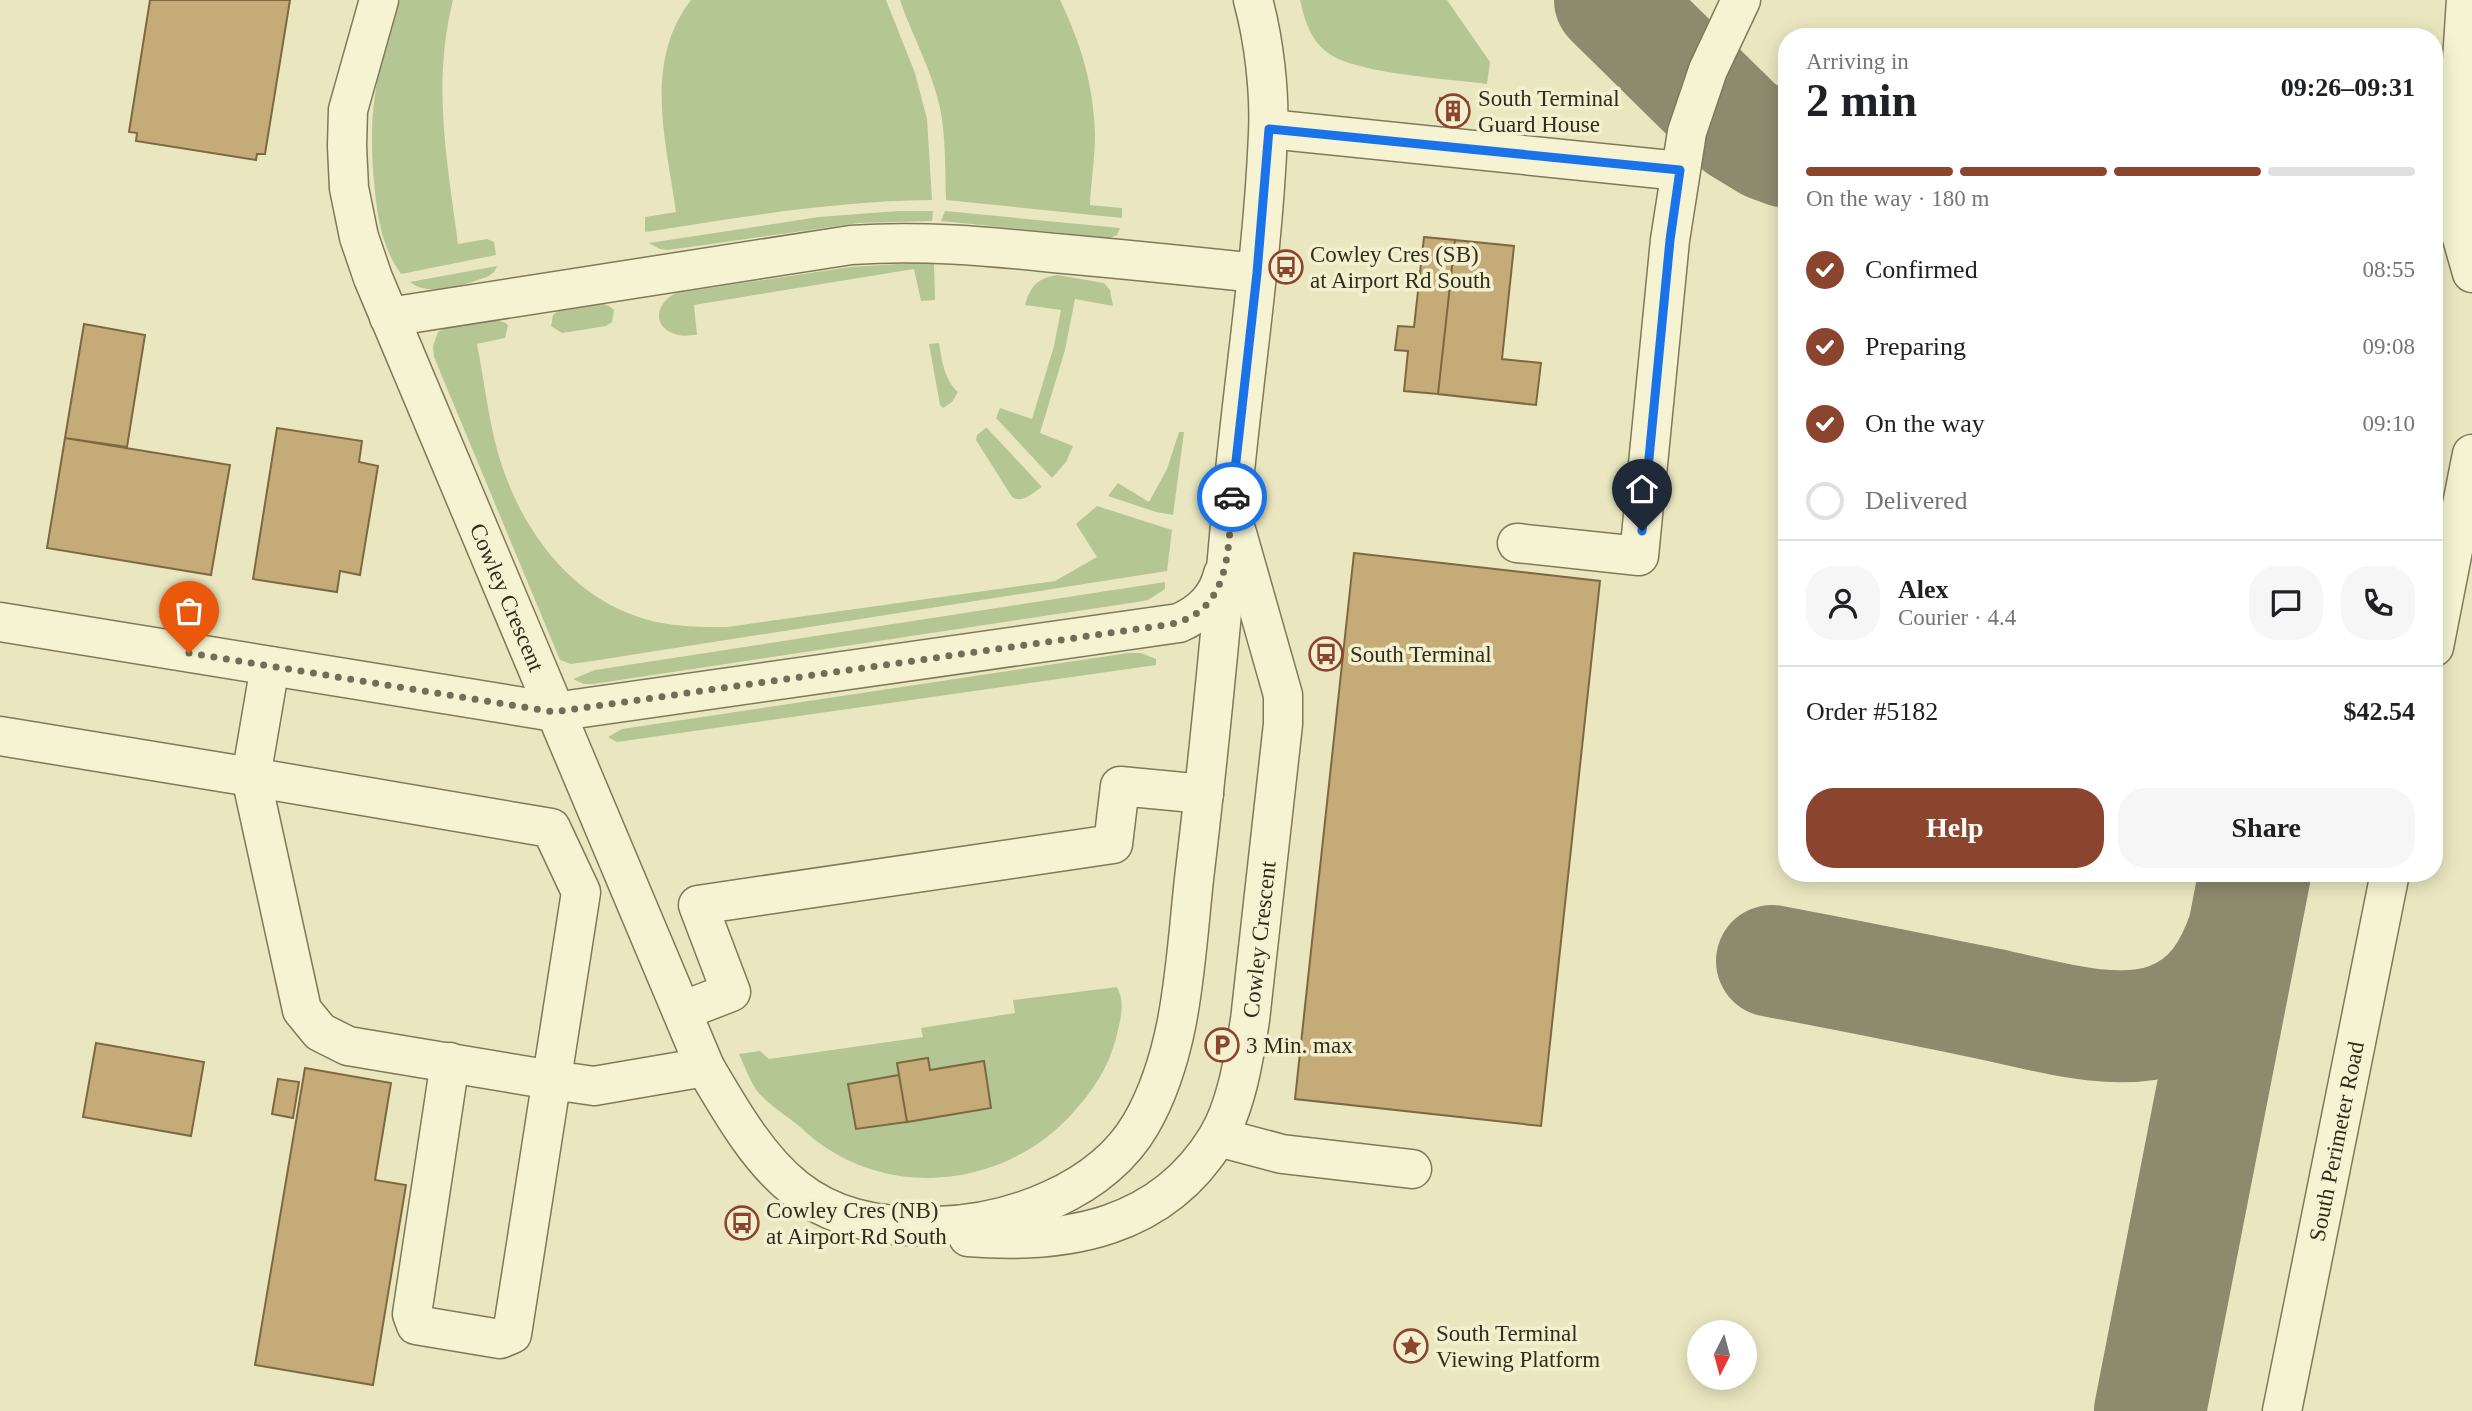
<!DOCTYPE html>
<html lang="en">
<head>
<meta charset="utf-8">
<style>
	body { margin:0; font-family:Georgia,serif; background:#f6f6f6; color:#202124; height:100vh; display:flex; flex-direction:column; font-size:26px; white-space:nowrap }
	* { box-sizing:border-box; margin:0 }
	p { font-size:23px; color:#757577 }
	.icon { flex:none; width:38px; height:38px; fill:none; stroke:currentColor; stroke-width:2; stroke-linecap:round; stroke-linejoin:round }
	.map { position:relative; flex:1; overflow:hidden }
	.details { position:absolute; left:1778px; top:28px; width:665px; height:854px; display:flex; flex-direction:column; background:#fff; border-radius:28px; box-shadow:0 4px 18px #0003 }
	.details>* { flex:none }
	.needle { width:46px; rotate:186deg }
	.buttons { position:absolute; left:1687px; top:1320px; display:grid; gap:14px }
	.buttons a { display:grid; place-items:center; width:70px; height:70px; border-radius:50%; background:#fff; box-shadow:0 4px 18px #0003; font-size:35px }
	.pin { position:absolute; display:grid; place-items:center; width:60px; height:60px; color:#fff; margin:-72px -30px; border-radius:50% 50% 50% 0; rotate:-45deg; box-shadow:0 0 7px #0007 }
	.pin .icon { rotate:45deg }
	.courier { position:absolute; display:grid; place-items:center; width:70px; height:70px; margin:-35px; border:5px solid #1a73e8; border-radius:50%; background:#fff; color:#222; box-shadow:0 2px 9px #0007 }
	.overview em { font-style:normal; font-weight:700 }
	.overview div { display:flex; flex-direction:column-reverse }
	.overview { display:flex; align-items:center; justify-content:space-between; height:119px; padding:0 28px }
	h1 { font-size:46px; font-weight:700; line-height:52px }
	.bar { display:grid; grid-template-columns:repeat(4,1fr); gap:10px 7px; align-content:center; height:84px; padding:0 28px }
	.bar i { height:9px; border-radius:5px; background:#e0e0e0 }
	.bar .on { background:#8b442e }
	.bar p { grid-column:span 4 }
	.line { display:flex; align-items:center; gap:18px; padding:0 28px; border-top:2px solid #e0e0e0 }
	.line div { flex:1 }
	.round { display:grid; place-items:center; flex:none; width:74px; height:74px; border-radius:28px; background:#f6f6f6 }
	ol { padding:0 28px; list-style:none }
	li { display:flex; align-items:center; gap:21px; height:77px }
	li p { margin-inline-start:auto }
	li .icon { padding:7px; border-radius:50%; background:#8b442e; color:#fff; stroke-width:4 }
	li:last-child { color:#757577 }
	li i { width:38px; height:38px; border:4px solid #e0e0e0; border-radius:50% }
	.action { display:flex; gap:14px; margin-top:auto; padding:14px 28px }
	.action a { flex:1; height:80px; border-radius:28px; background:#8b442e; color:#fff; font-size:28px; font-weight:700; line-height:80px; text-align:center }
	.action a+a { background:#f6f6f6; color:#202124 }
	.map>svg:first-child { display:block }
	.green { fill:#b5c695 }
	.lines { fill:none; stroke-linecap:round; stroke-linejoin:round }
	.taxiway { stroke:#8e8a6e; stroke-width:112 }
	.building { fill:#c5ab78; stroke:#7e6841; stroke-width:2 }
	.minor-casing { stroke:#817859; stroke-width:41 }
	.minor { stroke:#f5f3d2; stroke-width:38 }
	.done { stroke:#726d56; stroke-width:7; stroke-dasharray:0 12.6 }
	.route { stroke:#1a73e8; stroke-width:9 }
	.labels { text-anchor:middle; stroke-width:7; stroke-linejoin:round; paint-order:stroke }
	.poi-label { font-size:23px; fill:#322c1d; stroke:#f2f0cf; text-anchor:start }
	.street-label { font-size:23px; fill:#322c1d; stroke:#f2f0cf }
</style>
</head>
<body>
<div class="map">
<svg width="2472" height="1411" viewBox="0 0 2472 1411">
	<rect width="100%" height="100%" fill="#eae7c0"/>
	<path class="green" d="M400,0h53c-21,84 -6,160 5,244l29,-5 7,3 2,13 -95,19c-18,-25 -23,-53 -26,-82 -8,-75 0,-121 25,-192z
		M691,0h195l29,73 12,46 5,81c-99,1 -190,17 -287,32v-15l31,-5c-10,-71 -33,-150 15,-212z
		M900,0h160c21,43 34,87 35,135 0,23 -4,47 -5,70l32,3v10l-176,-18c-1,-30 0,-62 -6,-92 -8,-38 -28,-72 -40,-108z
		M1300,0h147l43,62 -3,22c-37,-5 -126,-10 -156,-29 -20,-13 -26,-33 -31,-55z
		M898,211h35l-1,10 -73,2 -191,27 -8,-1 -11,-6 170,-26z
		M945,211l175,17 -3,7 -7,3 -169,-17z
		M914,263l20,1 1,36 -14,1 -7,-32 -220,36 3,30c-7,0 -15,2 -22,-1 -23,-7 -20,-31 1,-41l174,-26z
		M497,266l-3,6 -7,5c-22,7 -57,21 -77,5z
		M1057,275l47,8 6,7 3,16 -38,-7 -10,51 -25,83 33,13 -7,16 -14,16 -56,-60 4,-10 32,11 22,-73 7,-36 -36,-5c5,-18 12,-27 32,-30z
		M603,304l6,2 5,4 -2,12 -6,4 -44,7 -11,-7 2,-11 5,-4z
		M496,320l10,3 2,3 -3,12 -28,6c8,40 12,83 25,122 24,71 74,136 150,155 25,6 50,6 75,6l328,-46 42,-24 -21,-33 21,-18 75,24 -5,41 -581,91 -15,2 -11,-4 -126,-303 -1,-11 5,-14 8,-4z
		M939,343c3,18 5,36 19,49l-6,10 -9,6 -3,-3 -11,-61z
		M987,427v1l55,59c-10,6 -19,17 -30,10l-36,-57 1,-5z
		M1179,432h5l-11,83 -17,-3 -48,-16 10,-13 31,19 18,-33z
		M1165,582v7l-17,11 -11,2 -544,82h-9l-11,-5 22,-9z
		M1128,653h13l15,6v6l-539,77 -9,-5 14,-8z
		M1117,987c9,16 3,35 -1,51 -8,31 -24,54 -45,77 -62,67 -165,84 -243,34 -10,-6 -20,-15 -29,-23 -12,-10 -36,-25 -44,-38 -6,-10 -11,-23 -16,-34l21,-3 9,8 154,-22 -2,-9 94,-15 -2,-13z"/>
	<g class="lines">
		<path class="taxiway" d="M1610,0l130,128 28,17 19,7
			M1772,961c70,13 139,27 208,41 57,11 133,37 188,17 43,-16 62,-49 76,-89
			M2150,1411l105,-538"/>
	</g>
	<path class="building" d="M150,0h140l-25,154h-8l-1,6 -120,-19 1,-8 -8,-1z
		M1440,98l28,4 -2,20 -28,-2z
		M1424,237l31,3 -17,154 -34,-3 4,-40 -13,-1 3,-24 16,1z
		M1455,240l59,6 -12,113 39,4 -5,42 -98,-11z
		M84,324l61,11 -18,112 -62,-9z
		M277,428l85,13 -3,21 19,4 -18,109 -20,-4 -3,21 -84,-13z
		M65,438l165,27 -19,110 -164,-27z
		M1354,553l246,28 -59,545 -246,-27z
		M96,1043l108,19 -13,74 -108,-19z
		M928,1058l2,12 54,-9 7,47 -84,14 -10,-59z
		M305,1068l86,15 -16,97 31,5 -33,200 -118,-20z
		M899,1075l8,47 -51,7 -8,-45z
		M278,1079l21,3 -6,36 -21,-4z"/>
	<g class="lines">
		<defs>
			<g id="minor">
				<path id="s1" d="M379,0l-31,110 -1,36 2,42 10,49 14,41 332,789c61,105 100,164 233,159 73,-2 164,-35 203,-102 42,-73 44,-163 53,-245 15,-125 27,-251 38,-377 11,-123 31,-245 36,-368 2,-42 -4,-94 -15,-134"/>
				<path d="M2466,0l-12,180 4,44 14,49"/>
				<path d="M1269,129l411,42"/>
				<path d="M389,317l462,-72c69,-5 135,1 203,8 68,6 136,13 203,20"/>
				<path d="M1517,543l122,13 31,-316 17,-108 21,-62 33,-70"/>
				<path d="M0,622l554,90 625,-89c23,-10 38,-25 44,-49"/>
				<path d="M2434,647l38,-193"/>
				<path d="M0,736l251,41 19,-111"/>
				<path d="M682,1011l49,-19 -33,-87 415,-61 7,-58 84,8"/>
				<path d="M450,1062l-38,252 4,11 84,14 12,-5 69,-442 -30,-64 -300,-51 51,233 18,22 28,14 204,34 42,6 111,-19"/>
				<path d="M1218,1137l64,17 130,15"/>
				<path id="s2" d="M968,1237c99,8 194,-9 249,-99 20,-33 27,-81 33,-118l33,-296v-29l-46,-162"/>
				<path id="s3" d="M2282,1411l108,-538"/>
			</g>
		</defs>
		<use href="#minor" class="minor-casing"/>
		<use href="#minor" class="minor"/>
	</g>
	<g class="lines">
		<path class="done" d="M189,653l365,59 612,-87c66,-11 62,-76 66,-128"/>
		<path class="route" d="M1232,497l25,-224 12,-144 411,41 -10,70 -28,291"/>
	</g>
	<defs>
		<symbol id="building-ring" viewBox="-11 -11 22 22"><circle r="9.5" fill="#f2f0cf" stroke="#8b442e" stroke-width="1.5"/><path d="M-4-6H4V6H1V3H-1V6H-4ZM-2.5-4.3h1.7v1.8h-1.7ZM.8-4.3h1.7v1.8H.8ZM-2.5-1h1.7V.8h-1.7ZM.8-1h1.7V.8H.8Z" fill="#8b442e"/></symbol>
		<symbol id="bus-ring" viewBox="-11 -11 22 22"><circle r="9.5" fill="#f2f0cf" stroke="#8b442e" stroke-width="1.5"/><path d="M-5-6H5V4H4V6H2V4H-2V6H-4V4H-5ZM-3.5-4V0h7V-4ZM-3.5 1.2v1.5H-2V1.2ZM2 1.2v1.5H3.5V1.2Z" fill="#8b442e"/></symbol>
		<symbol id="parking-ring" viewBox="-11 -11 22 22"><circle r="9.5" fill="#f2f0cf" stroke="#8b442e" stroke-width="1.5"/><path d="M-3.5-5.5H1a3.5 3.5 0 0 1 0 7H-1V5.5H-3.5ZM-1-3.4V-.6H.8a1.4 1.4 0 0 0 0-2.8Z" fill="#8b442e"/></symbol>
		<symbol id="sight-ring" viewBox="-11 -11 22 22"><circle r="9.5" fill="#f2f0cf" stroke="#8b442e" stroke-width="1.5"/><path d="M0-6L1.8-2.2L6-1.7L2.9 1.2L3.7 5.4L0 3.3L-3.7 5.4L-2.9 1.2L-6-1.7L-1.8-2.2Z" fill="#8b442e"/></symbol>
	</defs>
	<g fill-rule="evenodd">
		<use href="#building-ring" x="1434" y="92" width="38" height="38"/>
		<use href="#bus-ring" x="1267" y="248" width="38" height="38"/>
		<use href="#bus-ring" x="1307" y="635" width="38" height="38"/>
		<use href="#parking-ring" x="1203" y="1026" width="38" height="38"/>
		<use href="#bus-ring" x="723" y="1204" width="38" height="38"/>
		<use href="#sight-ring" x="1392" y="1327" width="38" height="38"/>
	</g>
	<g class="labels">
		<g class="poi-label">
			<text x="1478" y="106">South Terminal<tspan x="1478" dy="26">Guard House</tspan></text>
			<text x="1310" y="262">Cowley Cres (SB)<tspan x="1310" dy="26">at Airport Rd South</tspan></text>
			<text x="1350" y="662">South Terminal</text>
			<text x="1246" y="1053">3 Min. max</text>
			<text x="766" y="1218">Cowley Cres (NB)<tspan x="766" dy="26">at Airport Rd South</tspan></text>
			<text x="1436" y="1341">South Terminal<tspan x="1436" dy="26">Viewing Platform</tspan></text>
		</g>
		<g class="street-label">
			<text dy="8" stroke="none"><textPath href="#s1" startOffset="632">Cowley Crescent</textPath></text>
			<text dy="8" stroke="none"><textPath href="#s2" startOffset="488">Cowley Crescent</textPath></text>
			<text dy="8" stroke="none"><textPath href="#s3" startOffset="275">South Perimeter Road</textPath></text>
		</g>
	</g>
</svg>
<div class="buttons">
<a><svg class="needle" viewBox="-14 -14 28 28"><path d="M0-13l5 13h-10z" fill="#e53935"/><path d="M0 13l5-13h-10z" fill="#757577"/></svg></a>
</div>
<div class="pin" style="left:189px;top:653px;background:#ea580c"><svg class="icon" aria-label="bag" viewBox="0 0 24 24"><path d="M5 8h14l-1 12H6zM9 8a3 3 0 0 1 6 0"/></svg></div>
<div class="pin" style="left:1642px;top:531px;background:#1f2937"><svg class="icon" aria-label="home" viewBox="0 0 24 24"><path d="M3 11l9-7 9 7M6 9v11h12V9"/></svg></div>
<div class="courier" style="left:1232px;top:497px"><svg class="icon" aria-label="car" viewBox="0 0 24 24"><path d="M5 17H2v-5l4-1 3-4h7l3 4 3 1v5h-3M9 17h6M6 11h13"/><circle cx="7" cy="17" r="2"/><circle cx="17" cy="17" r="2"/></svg></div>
<section class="details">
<div class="overview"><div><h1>2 min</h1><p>Arriving in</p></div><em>09:26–09:31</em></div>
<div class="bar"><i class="on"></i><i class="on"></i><i class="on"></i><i></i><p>On the way · 180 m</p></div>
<ol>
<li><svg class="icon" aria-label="check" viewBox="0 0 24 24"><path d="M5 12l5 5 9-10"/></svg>Confirmed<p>08:55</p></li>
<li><svg class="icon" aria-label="check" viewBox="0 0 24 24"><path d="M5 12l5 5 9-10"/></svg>Preparing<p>09:08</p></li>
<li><svg class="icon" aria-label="check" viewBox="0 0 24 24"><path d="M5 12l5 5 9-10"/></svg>On the way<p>09:10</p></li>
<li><i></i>Delivered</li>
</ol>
<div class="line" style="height:126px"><a class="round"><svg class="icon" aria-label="person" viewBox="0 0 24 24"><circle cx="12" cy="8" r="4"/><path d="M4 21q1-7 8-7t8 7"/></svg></a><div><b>Alex</b><p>Courier · 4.4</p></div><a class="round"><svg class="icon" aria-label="chat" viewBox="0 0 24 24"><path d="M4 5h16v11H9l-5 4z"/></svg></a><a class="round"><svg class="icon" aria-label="phone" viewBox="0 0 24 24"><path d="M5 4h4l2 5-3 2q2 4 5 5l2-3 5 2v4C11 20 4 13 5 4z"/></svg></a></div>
<div class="line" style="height:91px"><div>Order #5182</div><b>$42.54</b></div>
<div class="action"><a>Help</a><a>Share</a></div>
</section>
</div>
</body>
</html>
